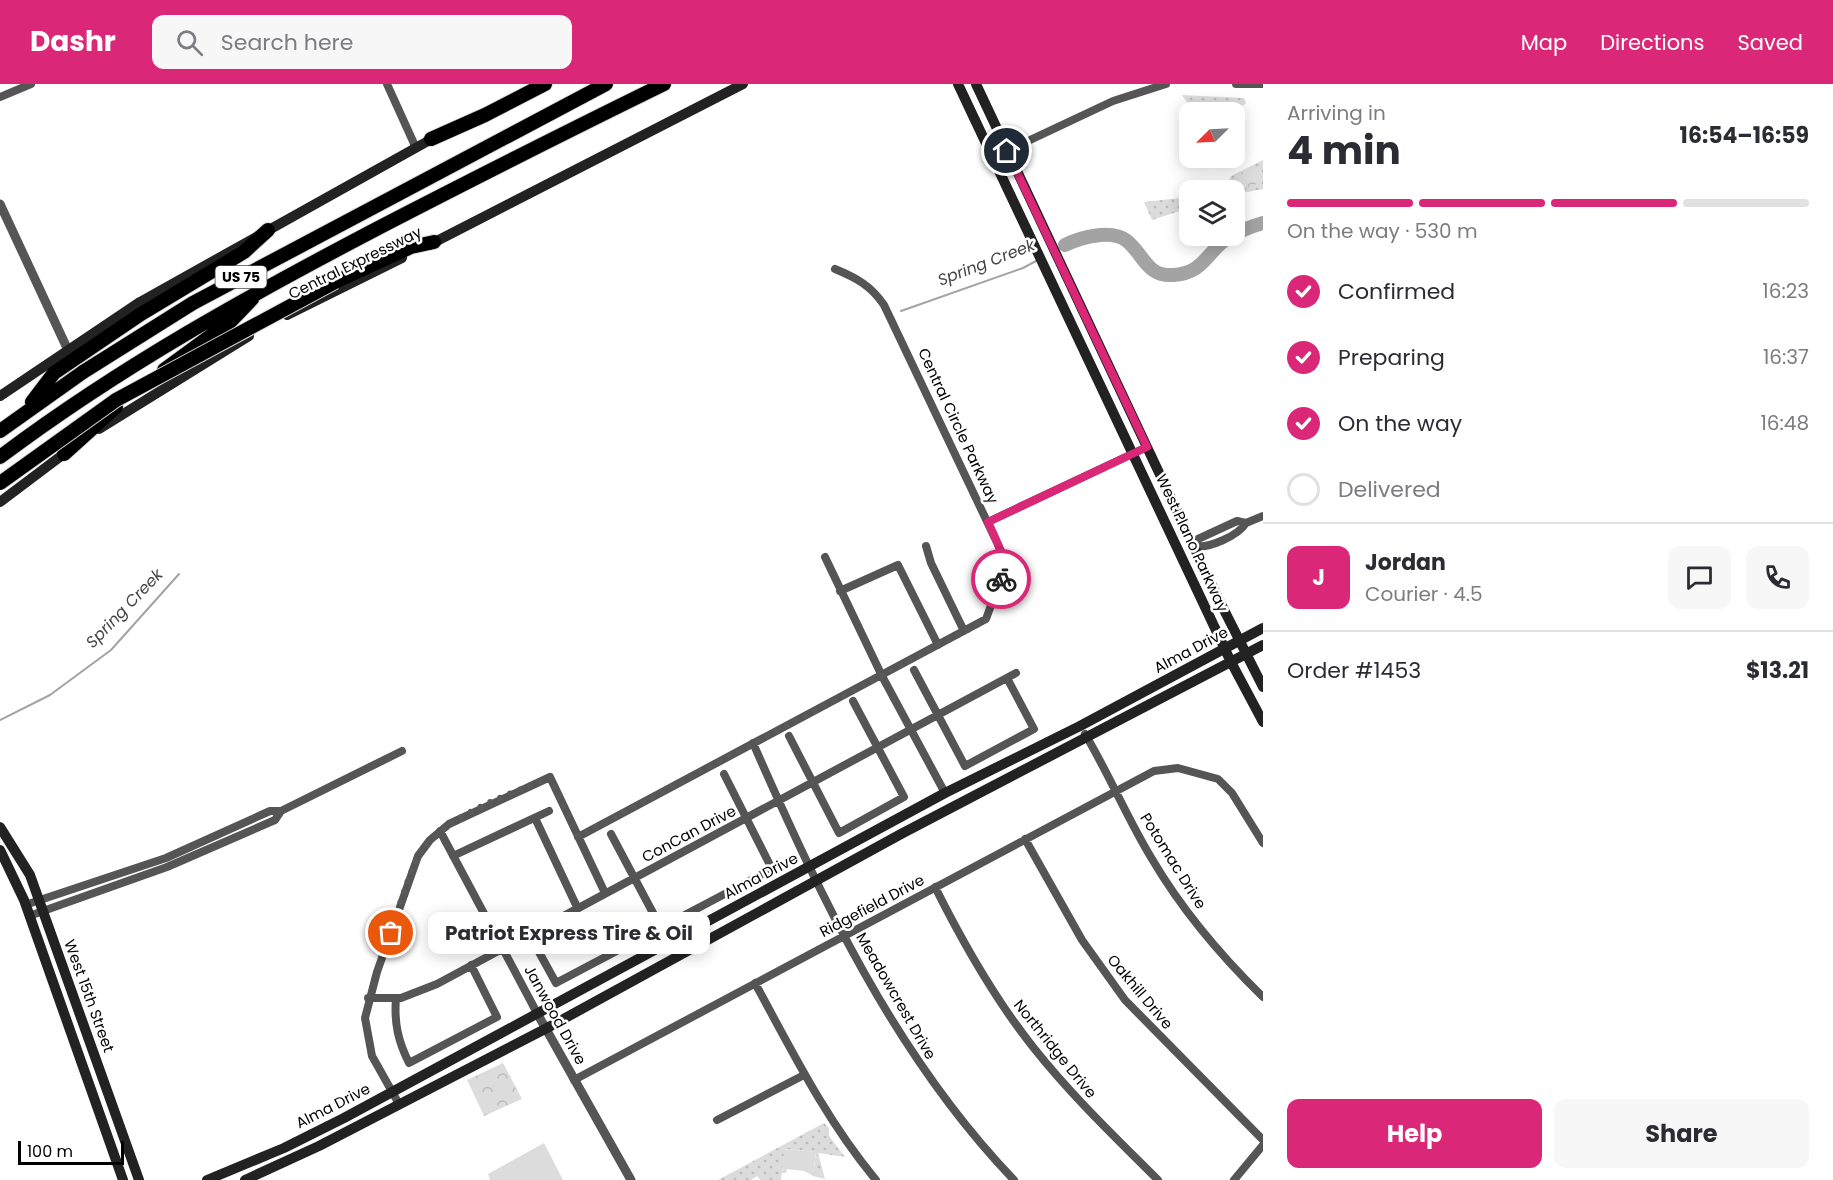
<!DOCTYPE html>
<html lang="en">
<head>
<meta charset="utf-8">
<style>
	body { margin:0; font-family:Poppins,sans-serif; background:#f7f7f7; color:#2b2b33; height:100vh; display:flex; flex-direction:column; font-size:22px; white-space:nowrap }
	* { box-sizing:border-box; margin:0 }
	p { font-size:20px; color:#7c7c81 }
	.icon { flex:none; width:33px; height:33px; fill:none; stroke:currentColor; stroke-width:2; stroke-linecap:round; stroke-linejoin:round }
	.map { position:relative; flex:1; overflow:hidden }
	.side { display:flex; flex-direction:column; background:#fff; width:570px }
	.side>* { flex:none }
	.needle { width:39px; rotate:246deg }
	.buttons { position:absolute; left:1179px; top:18px; display:grid; gap:12px }
	.buttons a { display:grid; place-items:center; width:66px; height:66px; border-radius:12px; background:#fff; box-shadow:0 3px 15px #0003; font-size:30px }
	.scale { position:absolute; left:18px; bottom:15px; width:106px; box-sizing:border-box; padding-left:6px; border:3px solid #000; border-top:0; font-size:16px; line-height:21px; white-space:nowrap; color:#000; -webkit-text-stroke:4px #fff; paint-order:stroke }
	.pin { position:absolute; display:grid; place-items:center; width:51px; height:51px; color:#fff; margin:-26px; border:3px solid #fff; border-radius:50%; box-shadow:0 2px 6px #0007 }
	.courier { position:absolute; display:grid; place-items:center; width:60px; height:60px; margin:-30px; border:4px solid #db2777; border-radius:50%; background:#fff; color:#222; box-shadow:0 2px 8px #0007 }
	.bubble { position:absolute; height:42px; border-radius:12px; background:#fff; box-shadow:0 3px 15px #0003; font-size:20px; font-weight:700; line-height:42px; text-align:center }
	.headline em { font-style:normal; font-weight:700 }
	.headline div { display:flex; flex-direction:column-reverse }
	.headline { display:flex; align-items:center; justify-content:space-between; height:102px; padding:0 24px }
	h1 { font-size:39px; font-weight:700; line-height:45px }
	.bar { display:grid; grid-template-columns:repeat(4,1fr); gap:9px 6px; align-content:center; height:72px; padding:0 24px }
	.bar i { height:8px; border-radius:4px; background:#e1e1e2 }
	.bar .current { background:#db2777 }
	.bar p { grid-column:span 4 }
	.line { display:flex; align-items:center; gap:15px; padding:0 24px; border-top:2px solid #e1e1e2 }
	.line div { flex:1 }
	.round { display:grid; place-items:center; flex:none; width:63px; height:63px; border-radius:12px; background:#f7f7f7 }
	ol { padding:0 24px; list-style:none }
	li { display:flex; align-items:center; gap:18px; height:66px }
	li p { margin-inline-start:auto }
	li .icon { padding:6px; border-radius:50%; background:#db2777; color:#fff; stroke-width:4 }
	li:last-child { color:#7c7c81 }
	li i { width:33px; height:33px; border:3px solid #e1e1e2; border-radius:50% }
	.cta { display:flex; gap:12px; margin-top:auto; padding:12px 24px }
	.cta a { flex:1; height:69px; border-radius:12px; background:#db2777; color:#fff; font-size:24px; font-weight:700; line-height:69px; text-align:center }
	.cta a+a { background:#f7f7f7; color:#2b2b33 }
	header { display:flex; align-items:center; gap:36px; box-sizing:border-box; height:84px; padding:0 30px; background:#db2777; color:#fff }
	header strong { font-size:28px }
	nav { display:flex; gap:33px; margin-inline-start:auto; font-size:21px }
	.search { width:420px; height:54px; background:#f7f7f7; display:flex; align-items:center; gap:15px; box-sizing:border-box; padding:0 21px; border-radius:12px; color:#7c7c81; font-size:22px }
	main { display:flex; flex:1; min-height:0 }
	.map>svg:first-child { display:block }
	.grass { fill:url(#grass-dots) }
	.park { fill:url(#park-crowns) }
	.garden { fill:#dcdcdc }
	.lines { fill:none; stroke-linecap:round; stroke-linejoin:round }
	.stream { stroke:#a3a3a3; stroke-width:2 }
	.river { stroke:#a3a3a3; stroke-width:14 }
	.motorway-casing { stroke:#dbdbdb; stroke-width:16 }
	.minor { stroke:#555; stroke-width:8 }
	.tertiary { stroke:#555; stroke-width:9 }
	.secondary { stroke:#222; stroke-width:10 }
	.motorway { stroke:#000; stroke-width:14 }
	.motorway-bridge-casing { stroke:#dbdbdb; stroke-width:16; stroke-linecap:butt }
	.motorway-bridge { stroke:#000; stroke-width:14 }
	.done { stroke:#595959; stroke-width:6; stroke-dasharray:0 10.8 }
	.route { stroke:#db2777; stroke-width:8 }
	.labels { text-anchor:middle; stroke-width:5; stroke-linejoin:round; paint-order:stroke }
	.shield { fill:#fff; stroke:#4c4c4c; stroke-width:1.5 }
	.shield-label { font-size:14px; font-weight:bold; fill:#000 }
	.street-label { font-size:15px; fill:#000; stroke:#fff }
	.water-label { font-size:16px; font-style:italic; fill:#444; stroke:#fff }
</style>
</head>
<body>
<header>
<strong>Dashr</strong>
<div class="search"><svg class="icon" aria-label="search" viewBox="0 0 24 24"><circle cx="10" cy="10" r="6"/><path d="M15 15l6 6"/></svg>Search here</div>
<nav><a>Map</a><a>Directions</a><a>Saved</a></nav>
</header>
<main>
<div class="map">
<svg width="1263" height="1096" viewBox="0 0 1263 1096">
	<defs>
		<pattern id="grass-dots" width="8" height="8" patternUnits="userSpaceOnUse" patternTransform="scale(1.5)"><rect width="8" height="8" fill="#dcdcdc"/><path d="M2 2h.1M6 6h.1" fill="none" stroke="#bbb" stroke-width="1.8" stroke-linecap="round"/></pattern>
		<pattern id="park-crowns" width="20" height="18" patternUnits="userSpaceOnUse" patternTransform="scale(1.5)"><rect width="20" height="18" fill="#dcdcdc"/><path d="M2 6a3 3 0 1 1 6 0M12 15a3 3 0 1 1 6 0" fill="none" stroke="#bbb"/></pattern>
	</defs>
	<rect width="100%" height="100%" fill="#fff"/>
	<path class="grass" d="M1182,11l62,3 2,5 -4,3 -54,-2z
		M1263,76v29l-21,4 -17,-3 6,-14z
		M1189,113v11l-37,12 -8,-18z
		M824,1039l5,5v8l16,21 -27,-4 7,26 -12,-3 3,-24 -31,-3 -4,31h-20l-4,-4 -6,4h-33z"/>
	<path class="park" d="M1253,84l7,6 -2,9 -8,5 -13,1 -3,-13z
		M503,979l19,36 -38,17 -17,-36z"/>
	<path class="garden" d="M544,1059l19,37h-73l-2,-6z
		M784,1065l32,3 -3,24 -9,-5 -17,-2 -1,4h-4z"/>
	<g class="lines">
		<path class="stream" d="M1057,166l8,-5
			M901,227l122,-43 13,-7
			M0,636l50,-25 61,-45 68,-76"/>
		<path class="river" d="M1065,161c16,-8 47,-16 62,-4 17,14 20,36 46,34 30,-2 32,-20 52,-35 9,-7 27,-14 38,-17"/>
		<defs>
			<path id="motorway" d="M431,55l54,-24 60,-31
				M335,198l76,-35 23,-5
				M164,286l67,-49 21,-22
				M32,318l22,-29 87,-59 103,-62 24,-22
				M0,347l83,-59 110,-69 413,-219
				M64,370l52,-47
				M0,373c121,-91 250,-162 384,-232 93,-48 186,-95 280,-141"/>
		</defs>
		<use href="#motorway" class="motorway-casing"/>
		<path class="minor" d="M387,0l29,64
			M1236,0h26
			M0,13l31,-13
			M992,74l121,-57 53,-17
			M1237,437l9,2c-8,13 -38,26 -52,23l4,-7z
			M988,438l159,-75
			M1246,439l17,-7
			M926,462l5,17 33,68
			M825,473l57,119 63,117
			M840,507l58,-26 40,80
			M914,586l51,96 69,-37 -27,-51
			M1085,650c24,40 42,84 67,125 30,51 68,96 111,138
			M789,652l50,97 65,-36 -51,-96
			M753,659c68,155 142,313 261,437
			M535,734l42,89
			M440,747l97,182
			M611,750l50,94
			M578,753l408,-218 19,-52 -3,-14 -118,-248c-13,-19 -27,-27 -49,-36
			M1025,755l57,101 43,60 138,140
			M453,772l96,-45
			M935,803c28,56 59,111 98,160 38,48 82,90 125,133
			M25,821l141,-47 104,-47h11
			M29,832l138,-49 108,-47 6,-9 121,-60
			M529,850l27,49 216,-114 -48,-95
			M755,899c37,68 71,137 121,197
			M368,914h33l36,-14 579,-311
			M396,914c-2,25 2,43 13,65l88,-46 -26,-52
			M574,996l580,-309 24,-3 40,11 14,14 31,50
			M399,1020l-27,-48 -7,-38 12,-46 41,-116 12,-16 19,-16 101,-47 55,116
			M717,1036l87,-45
			M1234,1096l29,-35"/>
		<path class="tertiary" d="M0,120l67,144
			M537,929l94,167"/>
		<path class="secondary" d="M958,0l273,578 32,60
			M976,0l243,516 44,87
			M429,161l314,-161
			M287,231l115,-57
			M0,312l140,-94 297,-166
			M99,345l150,-93
			M0,418l69,-52
			M0,743l30,48 109,305
			M0,766l24,50 99,280
			M207,1096l77,-32 60,-30 601,-325 135,-67 183,-98
			M245,1096l74,-34 228,-118 354,-194 362,-189"/>
		<use href="#motorway" class="motorway"/>
		<defs>
			<path id="motorway-bridge" d="M0,399l116,-83 219,-118"/>
		</defs>
		<use href="#motorway-bridge" class="motorway-bridge-casing"/>
		<use href="#motorway-bridge" class="motorway-bridge"/>
	</g>
	<g class="lines">
		<path class="done" d="M391,849c6,-20 19,-64 29,-79 26,-40 87,-58 130,-77l28,60 408,-217 15,-41"/>
		<path class="route" d="M1001,495c6,-21 -4,-37 -13,-57l159,-75 -140,-296"/>
	</g>
	<g class="labels">
		<rect class="shield" x="215.5" y="182" width="51" height="22" rx="4.5"/>
		<g class="shield-label">
			<text x="241" y="198">US 75</text>
		</g>
		<g class="street-label">
			<text transform="translate(355 179) rotate(-26)" y="5">Central Expressway</text>
			<text transform="translate(958 342) rotate(65)" y="5">Central Circle Parkway</text>
			<text transform="translate(1192 459) rotate(65)" y="5">West Plano Parkway</text>
			<text transform="translate(1191 566) rotate(-28)" y="5">Alma Drive</text>
			<text transform="translate(689 750) rotate(-28)" y="5">ConCan Drive</text>
			<text transform="translate(1173 777) rotate(58)" y="5">Potomac Drive</text>
			<text transform="translate(761 792) rotate(-28)" y="5">Alma Drive</text>
			<text transform="translate(872 822) rotate(-28)" y="5">Ridgefield Drive</text>
			<text transform="translate(1140 908) rotate(50)" y="5">Oakhill Drive</text>
			<text transform="translate(89 912) rotate(70)" y="5">West 15th Street</text>
			<text transform="translate(896 912) rotate(60)" y="5">Meadowcrest Drive</text>
			<text transform="translate(555 931) rotate(61)" y="5">Janwood Drive</text>
			<text transform="translate(1055 965) rotate(51)" y="5">Northridge Drive</text>
			<text transform="translate(333 1022) rotate(-27)" y="5">Alma Drive</text>
		</g>
		<g class="water-label">
			<text transform="translate(986 178) rotate(-21)" y="6">Spring Creek</text>
			<text transform="translate(124 524) rotate(-46)" y="6">Spring Creek</text>
		</g>
	</g>
</svg>
<div class="buttons">
<a><svg class="needle" viewBox="-14 -14 28 28"><path d="M0-13l5 13h-10z" fill="#e53935"/><path d="M0 13l5-13h-10z" fill="#7c7c81"/></svg></a>
<a><svg class="icon" aria-label="layers" viewBox="0 0 24 24"><path d="M12 4l9 5-9 5-9-5zM3 14l9 5 9-5"/></svg></a>
</div>
<div class="scale">100 m</div>
<div class="pin" style="left:391px;top:849px;background:#ea580c"><svg class="icon" aria-label="bag" viewBox="0 0 24 24"><path d="M5 8h14l-1 12H6zM9 8a3 3 0 0 1 6 0"/></svg></div>
<div class="pin" style="left:1007px;top:67px;background:#1f2937"><svg class="icon" aria-label="home" viewBox="0 0 24 24"><path d="M3 11l9-7 9 7M6 9v11h12V9"/></svg></div>
<div class="courier" style="left:1001px;top:495px"><svg class="icon" aria-label="bike" viewBox="0 0 24 24"><circle cx="6" cy="16" r="4"/><circle cx="18" cy="16" r="4"/><path d="M6 16l4-8h5l3 8M10 8l3 8H6M13 5h3"/></svg></div>
<div class="bubble" style="left:428px;top:828px;width:282px">Patriot Express Tire &amp; Oil</div>
</div>
<section class="side">
<div class="headline"><div><h1>4 min</h1><p>Arriving in</p></div><em>16:54–16:59</em></div>
<div class="bar"><i class="current"></i><i class="current"></i><i class="current"></i><i></i><p>On the way · 530 m</p></div>
<ol>
<li><svg class="icon" aria-label="check" viewBox="0 0 24 24"><path d="M5 12l5 5 9-10"/></svg>Confirmed<p>16:23</p></li>
<li><svg class="icon" aria-label="check" viewBox="0 0 24 24"><path d="M5 12l5 5 9-10"/></svg>Preparing<p>16:37</p></li>
<li><svg class="icon" aria-label="check" viewBox="0 0 24 24"><path d="M5 12l5 5 9-10"/></svg>On the way<p>16:48</p></li>
<li><i></i>Delivered</li>
</ol>
<div class="line" style="height:108px"><b class="round" style="background:#db2777;color:#fff">J</b><div><b>Jordan</b><p>Courier · 4.5</p></div><a class="round"><svg class="icon" aria-label="chat" viewBox="0 0 24 24"><path d="M4 5h16v11H9l-5 4z"/></svg></a><a class="round"><svg class="icon" aria-label="phone" viewBox="0 0 24 24"><path d="M5 4h4l2 5-3 2q2 4 5 5l2-3 5 2v4C11 20 4 13 5 4z"/></svg></a></div>
<div class="line" style="height:78px"><div>Order #1453</div><b>$13.21</b></div>
<div class="cta"><a>Help</a><a>Share</a></div>
</section>
</main>
</body>
</html>
